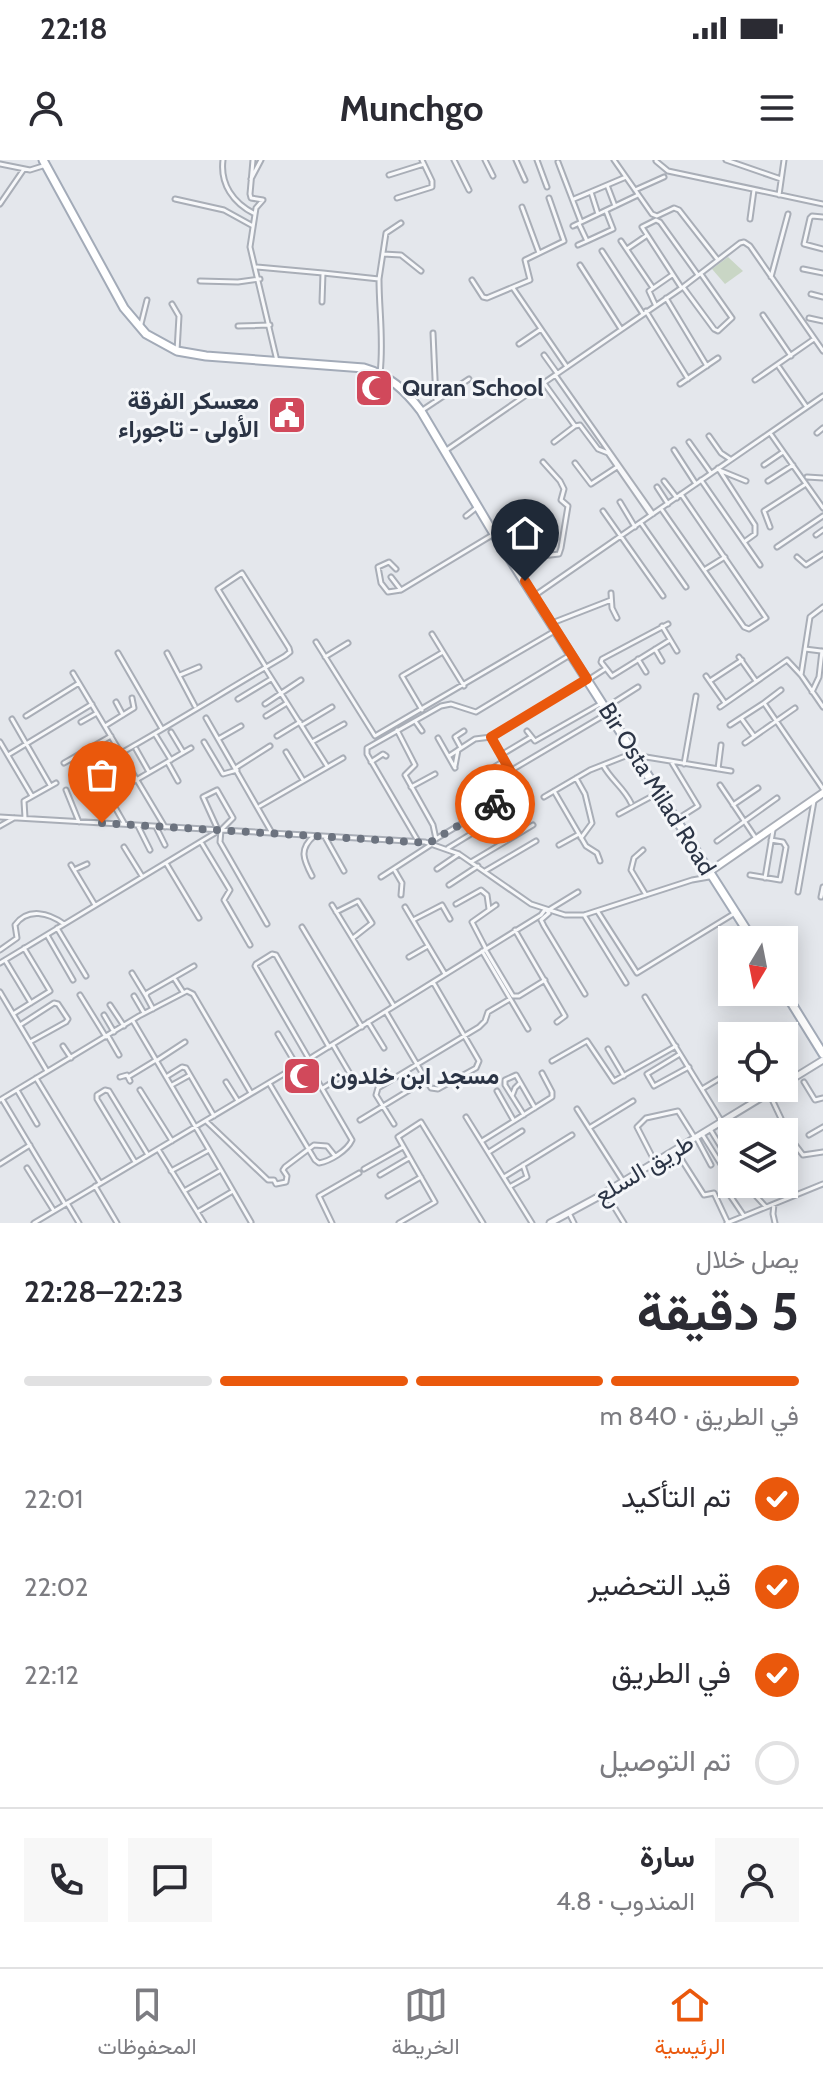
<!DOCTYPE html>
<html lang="ar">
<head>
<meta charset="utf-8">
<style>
	body { margin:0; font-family:Cabin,Vazirmatn,sans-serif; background:#f7f7f7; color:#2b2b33; direction:rtl; height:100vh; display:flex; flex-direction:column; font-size:30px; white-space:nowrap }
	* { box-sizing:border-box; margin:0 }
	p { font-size:26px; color:#7c7c81 }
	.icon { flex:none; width:44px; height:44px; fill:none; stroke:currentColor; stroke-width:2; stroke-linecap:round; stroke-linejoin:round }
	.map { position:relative; height:1063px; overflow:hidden; direction:ltr }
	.drawer { display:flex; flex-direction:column; background:#fff; flex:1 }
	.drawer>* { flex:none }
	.needle { width:52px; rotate:190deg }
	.fabs { position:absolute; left:718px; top:766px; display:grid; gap:16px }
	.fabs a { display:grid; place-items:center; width:80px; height:80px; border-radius:0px; background:#fff; box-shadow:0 4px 20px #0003; font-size:40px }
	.pin { position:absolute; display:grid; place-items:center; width:68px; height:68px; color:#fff; margin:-82px -34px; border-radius:50% 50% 50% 0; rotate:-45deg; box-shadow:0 0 8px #0007 }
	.pin .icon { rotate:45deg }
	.courier { position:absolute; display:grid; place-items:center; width:80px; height:80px; margin:-40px; border:6px solid #ea580c; border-radius:50%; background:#fff; color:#222; box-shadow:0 2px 10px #0007 }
	.headline em { font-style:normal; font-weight:700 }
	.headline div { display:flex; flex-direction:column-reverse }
	.headline { display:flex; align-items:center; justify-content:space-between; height:136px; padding:0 24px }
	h1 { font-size:52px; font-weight:700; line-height:60px }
	.bar { display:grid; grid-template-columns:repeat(4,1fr); gap:12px 8px; align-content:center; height:96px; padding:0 24px }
	.bar i { height:10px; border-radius:6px; background:#e1e1e2 }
	.bar .active { background:#ea580c }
	.bar p { grid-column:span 4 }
	.line { display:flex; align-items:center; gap:20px; padding:0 24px; border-top:2px solid #e1e1e2 }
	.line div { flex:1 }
	.round { display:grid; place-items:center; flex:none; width:84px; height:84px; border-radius:0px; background:#f7f7f7 }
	ol { padding:0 24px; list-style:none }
	li { display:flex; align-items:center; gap:24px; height:88px }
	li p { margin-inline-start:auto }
	li .icon { padding:8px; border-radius:50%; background:#ea580c; color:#fff; stroke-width:4 }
	li:last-child { color:#7c7c81 }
	li i { width:44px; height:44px; border:4px solid #e1e1e2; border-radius:50% }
	.status { display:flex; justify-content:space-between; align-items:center; height:56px; padding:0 40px; background:#fff; direction:ltr }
	.status svg { height:22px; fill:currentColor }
	header { display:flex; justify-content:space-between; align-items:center; height:104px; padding:0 24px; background:#fff; font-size:36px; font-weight:700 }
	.tabs { display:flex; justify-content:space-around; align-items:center; height:112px; border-top:2px solid #e1e1e2; background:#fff; font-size:22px; color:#7c7c81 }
	.tabs a { display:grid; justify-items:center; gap:4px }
	.tabs .active { color:#ea580c }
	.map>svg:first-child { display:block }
	.green { fill:#c9d6c5 }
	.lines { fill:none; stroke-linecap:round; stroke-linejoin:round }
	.minor-casing { stroke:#a9aeb7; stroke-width:7 }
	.tertiary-casing { stroke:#a9aeb7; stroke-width:9 }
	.secondary-casing { stroke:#a9aeb7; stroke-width:10 }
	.primary-casing { stroke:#a3abb8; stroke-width:11 }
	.minor { stroke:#f7f8fa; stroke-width:3 }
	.tertiary { stroke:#f7f8fa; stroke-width:5 }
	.secondary { stroke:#fff; stroke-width:6 }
	.primary { stroke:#fff; stroke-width:7 }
	.done { stroke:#6c737f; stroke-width:8; stroke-dasharray:0 14.4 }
	.route { stroke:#ea580c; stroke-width:10 }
	.labels { text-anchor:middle; stroke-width:6; stroke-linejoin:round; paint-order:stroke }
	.poi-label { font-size:24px; font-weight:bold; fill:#2b3445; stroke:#f4f6f9; text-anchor:start }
	.street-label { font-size:24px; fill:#2b3445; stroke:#f4f6f9 }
</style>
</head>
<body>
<div class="status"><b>22:18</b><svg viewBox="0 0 49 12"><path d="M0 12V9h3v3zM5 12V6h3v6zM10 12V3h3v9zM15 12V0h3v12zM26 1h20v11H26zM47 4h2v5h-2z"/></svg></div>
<header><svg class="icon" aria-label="menu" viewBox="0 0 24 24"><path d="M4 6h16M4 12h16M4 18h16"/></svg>Munchgo<svg class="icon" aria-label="person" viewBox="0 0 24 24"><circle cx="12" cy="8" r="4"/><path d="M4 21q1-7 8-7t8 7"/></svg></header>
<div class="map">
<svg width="823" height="1063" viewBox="0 0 823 1063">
	<rect width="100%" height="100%" fill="#e4e7ec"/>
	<path class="green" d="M728,97l15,14 -18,13 -13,-15z"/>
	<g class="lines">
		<defs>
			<path id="minor" d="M223,0c-3,24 10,43 32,54
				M253,0l-3,34 1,4 12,2 -7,8 -6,39 27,114
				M454,0l15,30
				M485,0l8,16
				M516,0l9,20
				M537,0l10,27
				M614,0l38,54 5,2 17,-8 5,2 39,50
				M726,0l55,19
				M656,1l12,10 155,33
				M558,2l23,60
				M0,4l30,6 16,-5
				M389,15l35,-11
				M251,19l10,-19
				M607,25l8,21
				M635,30l29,-13
				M591,32l7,22
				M779,35l5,-35
				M397,38l35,-11v-6l-10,-21
				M175,39l49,11 29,16
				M574,39l52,-22
				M0,44l24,-35
				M522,47l17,46
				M823,57l-11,-1 -2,2 -6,26 19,5
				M750,59l4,-29
				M579,64l8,17 26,-12 -7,-18
				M573,66l65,-31
				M621,81l32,47
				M578,85l9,-4
				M627,89l19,-13
				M602,91l41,63
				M383,94l18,1 20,16
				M580,105l41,64
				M257,107l66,6 -1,29
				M803,109l20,4
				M323,113l56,6 7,-46 15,-10
				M771,117l17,-63
				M379,119c0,32 5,62 1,94
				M472,120l11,17 4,1 43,-18 -5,-20 39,-19 -15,-43
				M200,121l38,1 22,-3
				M681,127l-39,-60 14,-7 4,2 38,53
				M683,127l31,42 4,2 14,-13 -31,-44
				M513,128l54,79
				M811,134l12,3
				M666,138l41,68
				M172,144l7,12 -2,35
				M655,144l-6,-13 23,-16
				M646,151l42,68
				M763,155l28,41
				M809,158l14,3
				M141,164l6,-24
				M238,166l32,-1
				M433,173l3,68
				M519,184l22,-15
				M544,195l13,18
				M779,207l27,39
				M556,216l97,138
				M755,220l59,-41
				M544,223l31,43 -21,16
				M680,224l38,-26
				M421,251l48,-32
				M575,266l5,-1 18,24 10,4 43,62
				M770,273l53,75
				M817,273l6,-5
				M709,276l12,17 9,6
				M689,282l22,31
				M674,290l22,34
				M445,291l238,-164 57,-44 4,-1 6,4 73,105
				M575,303l16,21 26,-17
				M764,305l19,-13
				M718,308l37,57v9l-11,8
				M719,310l27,11
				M807,317l16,1
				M701,320l59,85
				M664,321l13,17
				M768,321l25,-16
				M657,327l11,17
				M620,342l15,25
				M662,350l82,117 5,2 17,-11 -85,-124
				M603,351l60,85
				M466,356l10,-8
				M641,363l45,64
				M770,367l-6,-16 42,-27
				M816,375l7,-5
				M777,387l46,-31
				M797,397l9,8 17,-11
				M516,405l9,-7 34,-4 2,-6 7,-42 -7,-6 3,-11 -4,-8 -17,-19
				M396,409l-7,-7 -11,5 3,16 7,9 13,-2 93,-56
				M704,410l21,-13
				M391,417l10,13
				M611,433l1,15 5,10
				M534,436l289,-200
				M552,463l59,-23
				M668,464l-66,35 -1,3 11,14 58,-36
				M662,466l15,25
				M432,474l32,52
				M316,482l59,94 178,-104
				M655,489l7,12
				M805,489l16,2
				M118,493l44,76
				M167,493l28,53
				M325,497l23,-14
				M739,497l17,24
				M638,499l8,13
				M265,508l62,98
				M73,513l92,154
				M180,515l19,-8
				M801,515l9,-58 13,-10
				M706,516l19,27
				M588,520l17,-11
				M710,521l32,-21
				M812,532l7,-15 3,-26
				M238,539l33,-20
				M116,542l7,13
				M764,543l17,-13
				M265,544l36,-24
				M720,547l67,-47 14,15 22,32
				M605,548l33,-21
				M422,550l-20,-34 41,-24
				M26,556l53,-33
				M266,556l21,-13
				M206,558l66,115
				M741,558l13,18
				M12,559l38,66
				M415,561l7,10
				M81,562l16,-9
				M302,565l30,-18
				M730,565l34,-22 59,86
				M105,566l29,-18 -2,-10
				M397,570l18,35 -10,10 28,50 3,14
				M527,571l8,10 65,-37
				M171,572l12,20
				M155,574l16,26
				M277,576l23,-14
				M220,578l21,-12
				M438,578l17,30
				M0,582l32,54
				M204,582l19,32 14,-4
				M312,582l32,-18
				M745,583l50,-35
				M461,588l-6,-11 9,-6
				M136,589l13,23
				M286,592l17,28
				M121,593c55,-31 109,-65 164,-97l5,-4 -1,-4 -47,-75 -24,16 48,78
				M8,595l84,-51
				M501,595l30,-18
				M449,596l26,-17 16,-2
				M640,598l6,-1 85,14
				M371,602l12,-8 3,2
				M64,603l47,-27
				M168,603l10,18
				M672,603l26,43 -22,14
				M684,604l12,-68
				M603,605c8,15 21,23 28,38
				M455,606l3,-16
				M237,607l33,-21
				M718,609l3,-24
				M510,611l98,-58
				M478,617l26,-16
				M576,618l9,16 7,29 -11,15
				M720,625l37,55
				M411,627l24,-13
				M66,630l13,32
				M119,630l72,-42
				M554,631l32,55 11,7 3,8
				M92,632l38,-22
				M108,635l16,28
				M544,637l46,-27 43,-17
				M733,645l25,-17
				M260,646l83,-48
				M619,654l39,-21
				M0,657l425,25 34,12 72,50 34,11h19l108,-35 17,-3
				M25,658l-1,-17 32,-18
				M0,666l14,-8
				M138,666l12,24
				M156,667l9,18
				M325,677l19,34
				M418,681l-51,-87v-6l74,-42 10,-2 25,8 94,-57
				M717,681l60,-43
				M201,682l29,48 -6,10 26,45
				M429,683l91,-54 -29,-52 95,-57
				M559,685l20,-11
				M124,687l18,29
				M448,688l67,-41
				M643,690l-9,8 -3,12 15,25
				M471,702l62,-37
				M166,703l33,55
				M71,705l24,40
				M76,709l11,-5
				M437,709l22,-15
				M395,711l7,12 -1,12
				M485,711l51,-30
				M750,715l30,5 6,-33 -3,-5 -12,-2
				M312,716c-9,-17 -13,-27 2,-40
				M381,717l51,-33
				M765,718l8,-48
				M449,725l29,-19
				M798,732l16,-91
				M821,737l2,-10
				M456,744l25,-14 6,5 2,14
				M332,745l62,101
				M405,747l40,67
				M547,751l31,-19
				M336,752l22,-11 14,22 -19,15
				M598,752l39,61 98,-60
				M549,753l-8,7 3,6 41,68
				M584,755l42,68
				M413,760l29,-15 8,14
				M302,767l60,100
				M57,768l29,48
				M515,770l50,86 -8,6
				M47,775l26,45
				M485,789l28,47h6l26,-16
				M486,789l-14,-27 24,-17
				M0,790l17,-12 -2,-13c13,-18 34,-12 49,-1
				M482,791l46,78
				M409,797l19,-11
				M5,800l26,43
				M0,803l215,-130 3,-3 -15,-33 14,-7 16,28 -12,12 -1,12 47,82
				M132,813l14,23
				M174,818l9,14
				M0,832l47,79
				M80,835l26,42
				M134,836l10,17
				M645,837l77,125
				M110,845l14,21
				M153,849l-7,-13 1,-3 47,-27
				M386,852l45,76 7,1 38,-21 3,-7 -46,-79
				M13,854l37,-23 -26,-43
				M104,855l10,17
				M133,861l88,149
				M368,862l16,26
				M20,865l34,-22 4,1 10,15 -2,3 -36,20
				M278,874l19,32
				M108,876l11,19
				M333,885l23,39
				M63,886l8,12
				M608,889l16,27
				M680,894l-33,20 7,12 35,-19
				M309,899l-54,-93 1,-2 16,-10 4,1 53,92
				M156,901l29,-19
				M552,901l35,-20 27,40 62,-35
				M120,917l7,-2 3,6
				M128,917l28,-17
				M166,917l16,-10 4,1 28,48
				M36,918l64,105
				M226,922l12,19
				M804,922l11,18 8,-2
				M269,923l46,77 4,3c11,-2 28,-12 33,-23l-46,-79
				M172,925l18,-10
				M323,928l13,-8
				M761,928l5,7
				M702,929l30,-18
				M17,930l20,34
				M140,930l32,51
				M497,931l17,30
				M769,933l16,34 -6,5
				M512,936l3,-8 5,-5
				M2,939l63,105
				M0,940l139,-84 48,-25 6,3 58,99
				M577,949l46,72
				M524,955l-19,-30v-5l11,-5 19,33
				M466,957l66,106
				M360,960l66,-40
				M206,961l62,59h6l2,4 10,-2 1,-6 -4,-6 2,-3 29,-22 13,1 8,10
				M394,964l-18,-29 2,-7 101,-61 6,-6 3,-9 22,-13
				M589,968l44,-27
				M710,969l22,36
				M702,974l20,32
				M809,975l14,-8
				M696,977l15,28
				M790,978l13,17 20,-3
				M482,981l70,-44v-5l-10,-19
				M158,989l46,74
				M676,991l28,44 10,-2 14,30
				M489,992l33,-21
				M654,1000l-17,-33 9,-9 32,-7 17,27
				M135,1002l-38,-63v-4l8,-5 4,1 39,64
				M0,1004l30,-19
				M27,1008l27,43
				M364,1009l39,-22
				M171,1011l38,-21
				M380,1015l29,-17
				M504,1017l68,-42
				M729,1019l-6,6 21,31
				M751,1024l4,11 11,12
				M95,1026l22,37
				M511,1026l16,-9 -4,-12
				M184,1031l37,-21 30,52
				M605,1032l19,31
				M388,1036l33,-19
				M67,1043l12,20
				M774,1044l-1,10 2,9
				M199,1051l34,-20
				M569,1053l5,10
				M34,1063l275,-164 232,-144 3,-4
				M332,1063l-13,-27 40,-23
				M399,1063l36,-21 -37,-65 23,-15 62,101
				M727,1063l96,-39"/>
			<path id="tertiary" d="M784,924l39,-24
				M550,1063l46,-25 181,-110"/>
			<path id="secondary" d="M709,712l114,-79"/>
			<path id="primary" d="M43,0l81,148 22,26 31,17 29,5 158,12c25,7 42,23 57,43l73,123 259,406
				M784,831l39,63"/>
		</defs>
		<use href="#minor" class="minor-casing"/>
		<use href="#tertiary" class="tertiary-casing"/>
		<use href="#secondary" class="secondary-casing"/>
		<use href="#primary" class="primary-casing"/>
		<use href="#minor" class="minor"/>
		<use href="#tertiary" class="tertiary"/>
		<use href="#secondary" class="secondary"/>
		<use href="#primary" class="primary"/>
	</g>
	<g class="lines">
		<path class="done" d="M102,663l327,20 66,-39"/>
		<path class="route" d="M495,644l25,-16 -29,-51 96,-58 -62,-98"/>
	</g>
	<defs>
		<symbol id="mosque-square" viewBox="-11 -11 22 22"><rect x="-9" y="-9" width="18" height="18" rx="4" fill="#d1495b" stroke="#f4f6f9"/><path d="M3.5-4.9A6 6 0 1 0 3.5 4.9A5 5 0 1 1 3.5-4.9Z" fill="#fff"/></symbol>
		<symbol id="civic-square" viewBox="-11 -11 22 22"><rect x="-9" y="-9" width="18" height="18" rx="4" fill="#d1495b" stroke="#f4f6f9"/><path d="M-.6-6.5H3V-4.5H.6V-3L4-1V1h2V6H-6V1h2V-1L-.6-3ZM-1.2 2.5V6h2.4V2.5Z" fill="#fff"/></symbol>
	</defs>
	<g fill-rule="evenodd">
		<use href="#mosque-square" x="352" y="206" width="44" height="44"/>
		<use href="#civic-square" x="265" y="233" width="44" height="44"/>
		<use href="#mosque-square" x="280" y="894" width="44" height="44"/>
	</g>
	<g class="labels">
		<g class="poi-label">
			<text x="402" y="236">Quran School</text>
			<text x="259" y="249" text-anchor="end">معسكر الفرقة<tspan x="259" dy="28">الأولى - تاجوراء</tspan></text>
			<text x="330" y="924">مسجد ابن خلدون</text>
		</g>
		<g class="street-label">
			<text transform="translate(657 629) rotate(58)" y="8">Bir Osta Milad Road</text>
			<text transform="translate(644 1009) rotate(-31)" y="8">طريق السلع</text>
		</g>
	</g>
</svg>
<div class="fabs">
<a><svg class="needle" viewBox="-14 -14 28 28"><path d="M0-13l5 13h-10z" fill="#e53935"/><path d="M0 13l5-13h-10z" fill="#7c7c81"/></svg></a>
<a><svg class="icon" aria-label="locate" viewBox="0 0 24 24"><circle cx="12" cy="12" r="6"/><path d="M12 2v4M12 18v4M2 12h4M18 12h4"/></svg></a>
<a><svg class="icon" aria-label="layers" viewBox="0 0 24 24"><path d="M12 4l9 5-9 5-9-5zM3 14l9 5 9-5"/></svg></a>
</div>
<div class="pin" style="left:102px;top:663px;background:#ea580c"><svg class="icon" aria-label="bag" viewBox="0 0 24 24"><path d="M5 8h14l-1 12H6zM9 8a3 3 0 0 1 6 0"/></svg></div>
<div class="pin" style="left:525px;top:421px;background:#1f2937"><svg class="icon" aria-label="home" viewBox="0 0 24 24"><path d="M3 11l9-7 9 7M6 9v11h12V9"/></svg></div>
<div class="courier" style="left:495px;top:644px"><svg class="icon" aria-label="bike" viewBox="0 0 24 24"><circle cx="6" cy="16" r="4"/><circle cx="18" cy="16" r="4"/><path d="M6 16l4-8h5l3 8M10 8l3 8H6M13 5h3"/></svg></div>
</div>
<section class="drawer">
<div class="headline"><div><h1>5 دقيقة</h1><p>يصل خلال</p></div><em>22:23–22:28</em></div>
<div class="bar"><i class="active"></i><i class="active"></i><i class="active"></i><i></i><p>في الطريق · 840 m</p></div>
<ol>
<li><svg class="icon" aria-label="check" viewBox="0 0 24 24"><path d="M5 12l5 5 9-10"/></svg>تم التأكيد<p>22:01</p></li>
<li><svg class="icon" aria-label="check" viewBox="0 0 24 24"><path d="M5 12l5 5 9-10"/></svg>قيد التحضير<p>22:02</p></li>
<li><svg class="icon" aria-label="check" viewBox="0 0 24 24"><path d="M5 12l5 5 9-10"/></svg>في الطريق<p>22:12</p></li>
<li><i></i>تم التوصيل</li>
</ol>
<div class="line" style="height:144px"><a class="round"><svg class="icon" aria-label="person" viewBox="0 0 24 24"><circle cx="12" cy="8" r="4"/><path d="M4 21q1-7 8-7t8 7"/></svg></a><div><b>سارة</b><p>المندوب · 4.8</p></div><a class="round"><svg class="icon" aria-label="chat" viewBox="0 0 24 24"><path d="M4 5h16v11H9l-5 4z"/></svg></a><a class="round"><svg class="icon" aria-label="phone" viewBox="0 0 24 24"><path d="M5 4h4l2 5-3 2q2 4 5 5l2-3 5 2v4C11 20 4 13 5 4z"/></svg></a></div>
</section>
<nav class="tabs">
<a class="active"><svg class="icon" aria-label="home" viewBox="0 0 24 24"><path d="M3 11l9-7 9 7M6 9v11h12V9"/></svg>الرئيسية</a>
<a><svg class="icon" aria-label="map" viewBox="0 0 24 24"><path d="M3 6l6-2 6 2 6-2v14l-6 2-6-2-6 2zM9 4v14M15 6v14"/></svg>الخريطة</a>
<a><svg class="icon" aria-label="saved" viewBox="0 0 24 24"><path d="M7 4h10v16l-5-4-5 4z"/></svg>المحفوظات</a>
</nav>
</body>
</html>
